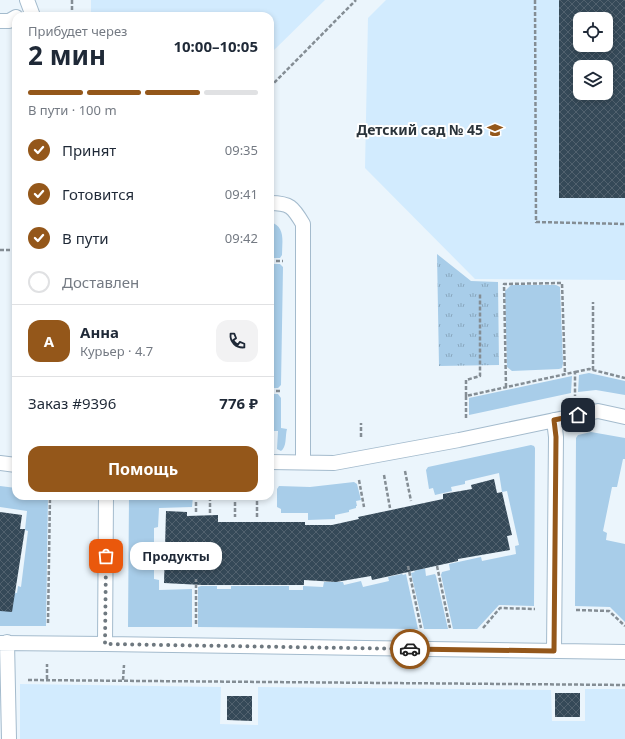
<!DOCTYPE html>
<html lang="ru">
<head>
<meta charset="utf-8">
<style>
	body { margin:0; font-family:"Noto Sans",sans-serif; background:#f2f2f3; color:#1f2937; height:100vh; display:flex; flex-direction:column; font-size:15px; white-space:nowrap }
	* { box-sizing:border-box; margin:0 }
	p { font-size:13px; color:#747a83 }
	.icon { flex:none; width:22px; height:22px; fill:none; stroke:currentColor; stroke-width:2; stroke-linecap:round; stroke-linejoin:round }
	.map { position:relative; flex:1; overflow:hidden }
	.panel { position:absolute; left:12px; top:12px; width:262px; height:488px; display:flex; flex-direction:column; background:#fff; border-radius:12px; box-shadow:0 2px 6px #0003 }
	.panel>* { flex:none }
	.fabs { position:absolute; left:573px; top:12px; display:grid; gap:8px }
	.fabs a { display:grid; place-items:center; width:40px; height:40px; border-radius:8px; background:#fff; box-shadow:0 2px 6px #0003; font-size:20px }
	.pin { position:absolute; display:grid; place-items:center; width:34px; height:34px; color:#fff; margin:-17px; border-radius:8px; box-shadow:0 2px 6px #0006 }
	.courier { position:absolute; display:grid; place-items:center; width:40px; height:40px; margin:-20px; border:3px solid #94571a; border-radius:50%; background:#fff; color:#222; box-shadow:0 1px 5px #0007 }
	.bubble { position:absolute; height:28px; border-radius:12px; background:#fff; box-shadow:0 2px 6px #0003; font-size:13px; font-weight:700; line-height:28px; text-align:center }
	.overview em { font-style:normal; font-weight:700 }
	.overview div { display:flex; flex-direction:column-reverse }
	.overview { display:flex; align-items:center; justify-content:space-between; height:68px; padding:0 16px }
	h1 { font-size:26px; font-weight:700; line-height:30px }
	.bar { display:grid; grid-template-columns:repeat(4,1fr); gap:6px 4px; align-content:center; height:48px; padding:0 16px }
	.bar i { height:5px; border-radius:3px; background:#e0e1e3 }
	.bar .current { background:#94571a }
	.bar p { grid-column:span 4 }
	.line { display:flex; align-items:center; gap:10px; padding:0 16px; border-top:1px solid #e0e1e3 }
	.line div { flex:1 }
	.round { display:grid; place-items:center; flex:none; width:42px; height:42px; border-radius:12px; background:#f2f2f3 }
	ol { padding:0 16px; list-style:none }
	li { display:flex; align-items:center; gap:12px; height:44px }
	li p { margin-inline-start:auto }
	li .icon { padding:4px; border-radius:50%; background:#94571a; color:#fff; stroke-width:4 }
	li:last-child { color:#747a83 }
	li i { width:22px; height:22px; border:2px solid #e0e1e3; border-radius:50% }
	.action { display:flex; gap:8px; margin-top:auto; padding:8px 16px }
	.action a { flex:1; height:46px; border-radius:12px; background:#94571a; color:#fff; font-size:16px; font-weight:700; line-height:46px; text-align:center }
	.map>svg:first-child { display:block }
	.built { fill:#d2ebfe; fill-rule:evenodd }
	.grass { fill:#a8cde9 }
	.park { fill:url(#park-tufts) }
	.building { fill:url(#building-cross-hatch); fill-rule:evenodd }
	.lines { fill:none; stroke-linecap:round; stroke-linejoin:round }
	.lane-casing { stroke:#a4bbcd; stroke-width:16 }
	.path { stroke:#848d94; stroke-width:2.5; stroke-dasharray:4 2; stroke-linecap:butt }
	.lane { stroke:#fff; stroke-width:14 }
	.done { stroke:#6e787f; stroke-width:4; stroke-dasharray:0 7.2 }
	.route { stroke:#94571a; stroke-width:5 }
	.labels { text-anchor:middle; stroke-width:4; stroke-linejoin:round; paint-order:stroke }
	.poi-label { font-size:14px; font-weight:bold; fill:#2b343b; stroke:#fff; text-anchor:end }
</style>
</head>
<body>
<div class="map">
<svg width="625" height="739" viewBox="0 0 625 739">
	<defs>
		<pattern id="park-tufts" width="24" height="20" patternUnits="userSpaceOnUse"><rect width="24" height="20" fill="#a8cde9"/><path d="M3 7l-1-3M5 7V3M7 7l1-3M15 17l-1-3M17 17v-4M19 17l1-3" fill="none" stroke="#89a7be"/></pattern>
		<pattern id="building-cross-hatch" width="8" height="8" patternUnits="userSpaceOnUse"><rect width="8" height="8" fill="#354958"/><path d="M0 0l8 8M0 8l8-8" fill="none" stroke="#51616e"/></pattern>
	</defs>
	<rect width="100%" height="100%" fill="#ebf5fc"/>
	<path class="built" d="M91,0h234l-55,54v-38h-179z
		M386,0h239v280l-150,-1 -110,-111 3,-150zM580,19h26v26h-26zM580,67h26v26h-26z
		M20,684l201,3 -1,37 38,1v-38l293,3 1,31h33v-32h40v50h-605z"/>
	<path class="grass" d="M270,222c16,4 12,20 12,33l-2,3h-10z
		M270,264h10l3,3 -2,118 -3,3h-8z
		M511,285h45l4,2 3,76 -1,5 -3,1 -47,2 -5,-4 -2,-76z
		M589,373l36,8v14l-29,-5 -18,2 1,-17z
		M572,376l-1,17 -102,22v-17z
		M270,394h8l3,4v30l6,1c-2,7 0,18 -6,22l-4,-2 1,-18h-8z
		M591,432l34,6v21h-2l-6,28h-5l-9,44 4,2 -1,7 19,4v78l-15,-15 -35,-1 1,-168 2,-3z
		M531,445l3,1 1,2 -1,158 -35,-1 -22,24h-24l-12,-54 1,-3 8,-2 -1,-6 32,-7 1,4 34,-7 -1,-8 4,-1 -12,-54 -5,1 -3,-19 -34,8v3l-14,3 1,4 -17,4 -2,-7 -4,1 -3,-19 2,-3z
		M354,482l3,2 4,16 -5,1 1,5h-1v2l-7,2v2l-14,3v4l-27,1v-7h-27v-4l-4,-2v-18l2,-3 31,1z
		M0,486l16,2v8h32l-2,130h-46v-36l17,3 1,-7 3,1 7,-56 -3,-1 2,-19 -27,-4z
		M129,496h64l-1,11 -33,1 -1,19 -4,1v51l5,1v10l33,-1v38h-64z
		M425,568l1,8 9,-2 1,2 12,53h-24l-13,-56 4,-1 -1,-1z
		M402,574l1,1 3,-1 12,55 -220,-2v-40l3,-1h16v3h14v-3h58v4h14v-4l20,1 1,-5h19l1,3 17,-4 2,6 26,-6 -1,-4z"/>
	<path class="park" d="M437,254l34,27 27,1 1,83 -60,1z"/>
	<path class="building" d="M559,0h66v198h-66zM580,19h26v26h-26zM580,67h26v26h-26z
		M494,479l3,14 5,-1 10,43 -5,1 3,14 -52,9v2l-86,19 -1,-4 -35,6 -32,-2v5h-102l-38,-2 2,-72 21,1v4l31,-1v7h87v3h27l27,-6 -1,-2 85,-18v-5l29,-5 -1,-4z
		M0,512l22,3 -2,14h5l-13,83 -12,-1z
		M555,693h25v24h-25z
		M227,696h25v25l-25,-1z"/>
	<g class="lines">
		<defs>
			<path id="lane" d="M27,0l6,16
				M0,21h9l7,-4
				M270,203c20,0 23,4 33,21v238
				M270,462l64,1 125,-23 139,-29 27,6
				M0,463l16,2
				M7,642l2,97
				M0,643l105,1 1,-148
				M105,644l520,8
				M554,651l2,-214 -2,-17"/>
		</defs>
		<use href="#lane" class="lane-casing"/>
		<path class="path" d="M535,0l1,222 89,2
			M72,16v-16
			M270,87l86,-87
			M0,250h16
			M270,261h13
			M593,370v-68
			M575,372l14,-3 36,9
			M506,387l-2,-103 58,-1 3,91
			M270,391h11
			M466,396v-16l14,-4v-83
			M466,418v-22l109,-24v24
			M361,437v-14
			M405,471l6,30
			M384,475l6,33
			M359,480l5,27
			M196,496v18
			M235,496v21
			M210,513v-17
			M257,517v-21
			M408,566l13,62
			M437,566l13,62
			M576,610l33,1 16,15
			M48,623l2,-127
			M196,624v-45
			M483,628l17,-20 35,1
			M47,679v-15
			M28,680l597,5
			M123,680l1,-15"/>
		<use href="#lane" class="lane"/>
	</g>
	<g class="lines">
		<path class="done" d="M106,556l-1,88 305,5"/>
		<path class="route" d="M410,649l144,2 2,-214 -2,-17 24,-5"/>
	</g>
	<defs>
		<symbol id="school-bare" viewBox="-9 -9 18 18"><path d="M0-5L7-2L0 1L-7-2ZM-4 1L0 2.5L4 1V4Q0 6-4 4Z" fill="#94571a" stroke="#fff" stroke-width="2.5" paint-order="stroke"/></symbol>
	</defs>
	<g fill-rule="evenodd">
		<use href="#school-bare" x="484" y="119" width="22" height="22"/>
	</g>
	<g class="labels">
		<g class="poi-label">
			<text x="483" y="135">Детский сад № 45</text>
		</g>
	</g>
</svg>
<div class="fabs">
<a><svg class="icon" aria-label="locate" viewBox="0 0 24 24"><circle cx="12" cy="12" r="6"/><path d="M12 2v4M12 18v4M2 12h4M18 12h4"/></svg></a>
<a><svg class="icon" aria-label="layers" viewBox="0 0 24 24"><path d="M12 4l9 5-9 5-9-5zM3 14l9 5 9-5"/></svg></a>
</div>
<div class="pin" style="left:106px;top:556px;background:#ea580c"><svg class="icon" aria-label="bag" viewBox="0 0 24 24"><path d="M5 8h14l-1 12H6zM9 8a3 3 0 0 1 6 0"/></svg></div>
<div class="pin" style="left:578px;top:415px;background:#1f2937"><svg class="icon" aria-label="home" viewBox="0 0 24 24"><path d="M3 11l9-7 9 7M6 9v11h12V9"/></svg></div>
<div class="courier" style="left:410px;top:649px"><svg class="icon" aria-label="car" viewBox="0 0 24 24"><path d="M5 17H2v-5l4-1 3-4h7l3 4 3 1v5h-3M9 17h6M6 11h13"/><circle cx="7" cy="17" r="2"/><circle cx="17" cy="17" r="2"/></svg></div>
<div class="bubble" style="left:130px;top:542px;width:92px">Продукты</div>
<section class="panel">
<div class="overview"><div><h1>2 мин</h1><p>Прибудет через</p></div><em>10:00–10:05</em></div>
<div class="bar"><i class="current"></i><i class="current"></i><i class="current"></i><i></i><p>В пути · 100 m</p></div>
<ol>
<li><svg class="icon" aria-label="check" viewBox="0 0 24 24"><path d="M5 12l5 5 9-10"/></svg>Принят<p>09:35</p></li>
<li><svg class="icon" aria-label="check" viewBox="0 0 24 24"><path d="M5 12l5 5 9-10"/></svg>Готовится<p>09:41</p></li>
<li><svg class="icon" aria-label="check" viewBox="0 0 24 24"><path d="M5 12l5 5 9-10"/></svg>В пути<p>09:42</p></li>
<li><i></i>Доставлен</li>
</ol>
<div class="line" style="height:72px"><b class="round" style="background:#94571a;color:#fff">А</b><div><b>Анна</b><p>Курьер · 4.7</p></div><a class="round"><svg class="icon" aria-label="phone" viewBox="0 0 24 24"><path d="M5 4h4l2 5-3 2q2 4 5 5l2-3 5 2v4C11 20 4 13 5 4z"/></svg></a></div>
<div class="line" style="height:52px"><div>Заказ #9396</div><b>776 ₽</b></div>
<div class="action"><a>Помощь</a></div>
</section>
</div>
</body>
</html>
